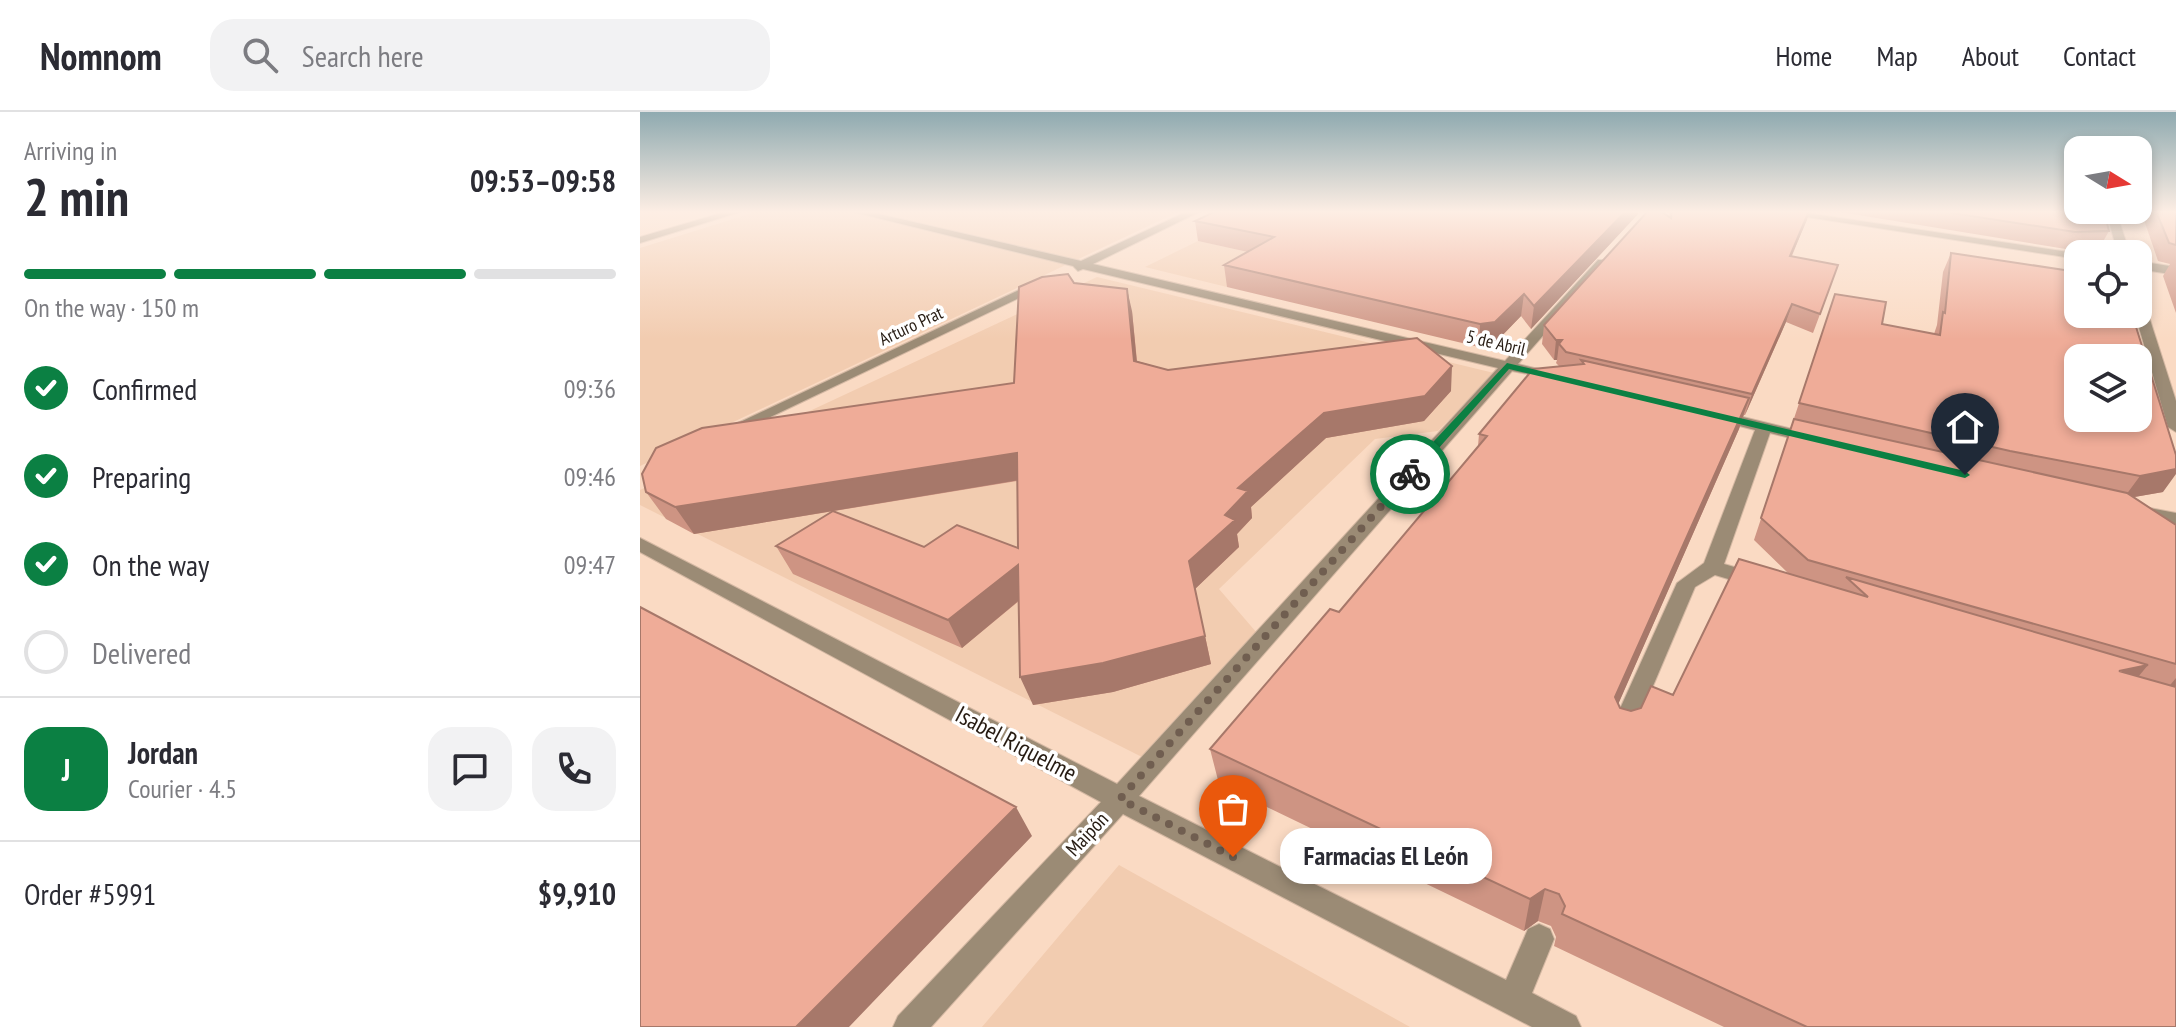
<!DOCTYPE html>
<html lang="en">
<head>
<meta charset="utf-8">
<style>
	body { margin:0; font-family:"PT Sans Narrow",sans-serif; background:#f2f2f3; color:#2b2b33; height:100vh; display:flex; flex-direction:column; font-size:30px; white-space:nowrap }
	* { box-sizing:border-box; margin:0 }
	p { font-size:26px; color:#7c7c81 }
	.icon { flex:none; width:44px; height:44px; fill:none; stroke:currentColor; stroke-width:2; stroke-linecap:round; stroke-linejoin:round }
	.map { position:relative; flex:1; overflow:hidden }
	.details { display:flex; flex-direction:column; background:#fff; width:640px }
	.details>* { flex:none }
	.needle { width:52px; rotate:101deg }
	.controls { position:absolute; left:1424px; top:24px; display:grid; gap:16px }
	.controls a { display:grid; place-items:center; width:88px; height:88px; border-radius:16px; background:#fff; box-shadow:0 4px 12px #0003; font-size:40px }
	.pin { position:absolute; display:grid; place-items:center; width:68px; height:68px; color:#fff; margin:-82px -34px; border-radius:50% 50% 50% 0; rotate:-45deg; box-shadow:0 0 8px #0007 }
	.pin .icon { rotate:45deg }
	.courier { position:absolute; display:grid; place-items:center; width:80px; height:80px; margin:-40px; border:6px solid #0b8043; border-radius:50%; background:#fff; color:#222; box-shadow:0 2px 10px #0007 }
	.bubble { position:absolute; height:56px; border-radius:24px; background:#fff; box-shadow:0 4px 12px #0003; font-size:26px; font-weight:700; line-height:56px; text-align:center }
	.summary em { font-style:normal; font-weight:700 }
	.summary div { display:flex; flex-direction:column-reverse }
	.summary { display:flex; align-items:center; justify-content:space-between; height:136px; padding:0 24px }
	h1 { font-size:52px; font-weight:700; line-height:60px }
	.bar { display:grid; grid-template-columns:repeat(4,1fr); gap:12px 8px; align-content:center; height:96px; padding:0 24px }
	.bar i { height:10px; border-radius:6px; background:#e1e1e2 }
	.bar .on { background:#0b8043 }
	.bar p { grid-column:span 4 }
	.line { display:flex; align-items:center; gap:20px; padding:0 24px; border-top:2px solid #e1e1e2 }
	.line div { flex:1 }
	.round { display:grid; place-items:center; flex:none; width:84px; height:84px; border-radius:24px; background:#f2f2f3 }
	ol { padding:0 24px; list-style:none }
	li { display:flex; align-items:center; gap:24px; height:88px }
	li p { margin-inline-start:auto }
	li .icon { padding:8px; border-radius:50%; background:#0b8043; color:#fff; stroke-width:4 }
	li:last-child { color:#7c7c81 }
	li i { width:44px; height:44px; border:4px solid #e1e1e2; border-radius:50% }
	header { display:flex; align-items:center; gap:48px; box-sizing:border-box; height:112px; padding:0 40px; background:#fff; border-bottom:2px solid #e1e1e2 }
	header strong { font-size:38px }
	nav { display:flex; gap:44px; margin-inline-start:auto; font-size:28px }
	.search { width:560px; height:72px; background:#f2f2f3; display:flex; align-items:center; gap:20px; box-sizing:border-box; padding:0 28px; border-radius:24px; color:#7c7c81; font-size:30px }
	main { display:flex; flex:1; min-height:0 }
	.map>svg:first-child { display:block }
	.built { fill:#f2ccb0 }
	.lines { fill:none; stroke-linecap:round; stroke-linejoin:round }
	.minor-casing { stroke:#d4b8a3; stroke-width:2 }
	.minor { fill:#9b8b75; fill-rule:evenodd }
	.wall { fill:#ce9483 }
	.shaded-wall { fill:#a7786a }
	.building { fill:#efac98; stroke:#a7786a; stroke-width:2; fill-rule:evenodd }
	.route { fill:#0b8043 }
	.done { stroke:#705e50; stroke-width:8; stroke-dasharray:0 14.4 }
	.labels { text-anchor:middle; stroke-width:7; stroke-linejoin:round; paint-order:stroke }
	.far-street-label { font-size:18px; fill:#261b12; stroke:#fff }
	.street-label { font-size:20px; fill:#261b12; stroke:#fff }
	.near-street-label { font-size:24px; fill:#261b12; stroke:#fff }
</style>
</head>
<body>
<header>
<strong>Nomnom</strong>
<div class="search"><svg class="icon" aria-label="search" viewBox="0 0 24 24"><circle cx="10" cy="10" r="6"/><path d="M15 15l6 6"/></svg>Search here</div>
<nav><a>Home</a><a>Map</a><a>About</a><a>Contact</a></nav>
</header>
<main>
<section class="details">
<div class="summary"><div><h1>2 min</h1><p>Arriving in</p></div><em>09:53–09:58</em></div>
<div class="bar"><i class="on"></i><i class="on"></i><i class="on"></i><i></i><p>On the way · 150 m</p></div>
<ol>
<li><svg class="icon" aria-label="check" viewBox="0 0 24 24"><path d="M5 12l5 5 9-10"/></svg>Confirmed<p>09:36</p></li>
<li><svg class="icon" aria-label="check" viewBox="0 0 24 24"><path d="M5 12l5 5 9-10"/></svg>Preparing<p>09:46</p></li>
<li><svg class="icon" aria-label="check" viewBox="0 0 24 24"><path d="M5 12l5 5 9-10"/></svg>On the way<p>09:47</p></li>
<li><i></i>Delivered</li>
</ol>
<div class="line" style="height:144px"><b class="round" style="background:#0b8043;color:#fff">J</b><div><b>Jordan</b><p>Courier · 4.5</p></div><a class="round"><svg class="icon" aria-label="chat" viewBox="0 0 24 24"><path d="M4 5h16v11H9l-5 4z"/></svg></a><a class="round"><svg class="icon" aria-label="phone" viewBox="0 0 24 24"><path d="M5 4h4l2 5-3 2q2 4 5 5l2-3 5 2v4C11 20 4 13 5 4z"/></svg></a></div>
<div class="line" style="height:104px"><div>Order #5991</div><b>$9,910</b></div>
</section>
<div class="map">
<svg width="1536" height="915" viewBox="0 0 1536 915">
	<rect width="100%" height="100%" fill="#fadac3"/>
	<path class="built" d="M119,99h421l-540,255v-218z
		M558,129l78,17 -49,29 -82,-20z
		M457,165l397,96 -56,58 -63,8 -156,150 38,44 -115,124 -502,-252v-15z
		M479,753l291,162h-428z"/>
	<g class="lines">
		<defs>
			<path id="minor" d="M88,99h15l-103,32v-6z
				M209,99h17l215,50 107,-50h13l-108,53 412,97 93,-101h8v4l-88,100 45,11v6l-51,-10 -373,425 367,184 22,-51 11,-5 11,5 4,10 -22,54 44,23 5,11h-49l-409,-213 -192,213h-38l5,-11 203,-214 -461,-250v-14l477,246 381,-416 -415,-99 -5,2 -5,-5z
				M1128,99h25l289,43h-4v5z
				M1466,99h10l14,43h-12z
				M1498,149l38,6v8l-38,-6z
				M398,169l10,3 -315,151h-12l-2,-3z
				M1498,185l6,4 32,100v31l-8,-5 -33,-113h3z
				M1078,299l103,25 2,3 -8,5 -45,-11 -46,131 41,12 3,5 -10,7 -43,-13 -20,12 -62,146 -3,7 -9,3 -9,-3 -3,-7 68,-150 27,-20 51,-133 -43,-11v-6z
				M1499,394l37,7v12l-44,-9 -2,-4z"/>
		</defs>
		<use href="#minor" class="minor-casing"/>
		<use href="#minor" class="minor"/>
	</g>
	<path class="wall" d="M576,99h422v3l-107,115 -10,-13 -28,29 -14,2 -252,-60 -3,-22 24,-13 -50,-11 -3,-20z
		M1030,99h140l-18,45 40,26 -19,51 -27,-11 -41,93h-1l-5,14 -121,275 2,4 11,3 42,-16 117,-120 -36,-35 81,-246 47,30 52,10 3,-9 6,-53 8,-19 212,239 -29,5 42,28v502h-452l-170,-81 2,-9 -5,-11 -13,-5 -14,10 -305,-147 -9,-35 129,-137 139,-166 1,-12 80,-68 -3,-3 1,-3h-3l-12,-16 2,-19 125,-108z
		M1194,99h270l5,20 -9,16 -34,2z
		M1501,99h35v102l-13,-37 7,-12 -12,-3z
		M492,199l5,50 31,9 283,21 -27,30 -98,17 -75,69 1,11 -15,16 2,13 -44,42 16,75 -98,28 -80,13 -14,-104 -57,47 -169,-74 -17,-28 242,2 -1,-67 -323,53 -28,-15 -20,-27 368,-109z"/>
	<path class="shaded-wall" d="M986,99h12v3l-107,115 3,-23z
		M1169,99l-2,9 -23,53 6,-17z
		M487,177l5,22 7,74 -5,-24z
		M884,182l-3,22 -28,29 -14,2 1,-23z
		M1152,192l-6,18 -41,93 7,-21z
		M916,228h6l-3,4 -2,16h-3z
		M812,254l-1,25 -27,30 -98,17 -75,69 1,11 -15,16 2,13 -44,42 16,75 -98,28 -80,13 -13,-28 169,-116 36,-46 13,-27 86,-75z
		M1109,286l-10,31 -133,303 9,-35z
		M377,341l9,26 -332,55 -19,-27z
		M1536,357v5l-13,18 -40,7 17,-23z
		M378,453l11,27 -67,56 -14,-28z
		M1508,553l-29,35v-29z
		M1536,566v10l-10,2z
		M376,695l16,29 -183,191h-53z
		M905,777l-7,32 -14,10 6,-32z"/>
	<path class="building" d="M576,99h410l-92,95 -10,-12 -29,28 -15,2 -256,-59 50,-28 -79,-16z
		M1008,99h12l11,7 1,-7h137l-19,45 48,9 -18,49 -28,-10 -40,90 -186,-42 -7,-8 3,-4h-6l-12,-15z
		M1299,99h165l5,20 -34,1z
		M1516,99h20v34l-7,-2z
		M1311,141l127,19v42h54l44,141v14l-36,7 -130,-25 -211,-48 36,-109 51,8 -4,22 58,11 3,-23 2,1zM1438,246h60v60h-60z
		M428,162l6,9 53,6 7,72 34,9 249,-32 35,28 -27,30 -101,17 -86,75 10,3 -23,24 10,5 -46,41 16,75 -102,27 -83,14 -2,-112 -70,55 -172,-74 57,-35 91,36 33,-22 61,23 -1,-95 -342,54 -29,-15 -4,-18 14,-26 46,-20 312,-45 5,-96 23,-10z
		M941,248l168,38 -134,299 5,11 11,3 10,-3 10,-22 22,9 66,-136 129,38 -22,-20 302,88 -29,6 57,16v340h-369l-245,-113 3,-8 -6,-12 -14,-5 -15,10 -320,-150 120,-140 9,3 148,-176 -8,-2 54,-65 51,-5z
		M1154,307l333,74 49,32v139l-368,-104 -47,-42z
		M0,495l376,200 -220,220h-156z"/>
	<linearGradient id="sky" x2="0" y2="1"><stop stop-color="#8faab0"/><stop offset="0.44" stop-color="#fdeee4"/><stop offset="1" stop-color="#fdeee4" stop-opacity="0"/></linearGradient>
	<rect width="1536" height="227" fill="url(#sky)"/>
	<path class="route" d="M867,251l458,108 5,4 -5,3 -456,-109 -95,107h-8v-5z"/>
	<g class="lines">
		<path class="done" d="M593,745l-113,-58 290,-325"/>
	</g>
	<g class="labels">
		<g class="far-street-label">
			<text transform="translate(271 214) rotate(-25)" y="6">Arturo Prat</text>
			<text transform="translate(856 231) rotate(13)" y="6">5 de Abril</text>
		</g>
		<g class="street-label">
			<text transform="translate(447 722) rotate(-47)" y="7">Maipón</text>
		</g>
		<g class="near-street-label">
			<text transform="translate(376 632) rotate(28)" y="8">Isabel Riquelme</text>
		</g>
	</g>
</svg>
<div class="controls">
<a><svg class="needle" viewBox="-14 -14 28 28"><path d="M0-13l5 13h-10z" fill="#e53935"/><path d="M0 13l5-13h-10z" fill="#7c7c81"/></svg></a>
<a><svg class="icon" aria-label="locate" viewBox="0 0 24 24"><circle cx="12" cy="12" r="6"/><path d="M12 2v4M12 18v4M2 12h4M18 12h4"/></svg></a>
<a><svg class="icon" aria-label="layers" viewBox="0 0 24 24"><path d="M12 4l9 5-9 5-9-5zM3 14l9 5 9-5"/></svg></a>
</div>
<div class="pin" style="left:593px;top:745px;background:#ea580c"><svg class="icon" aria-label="bag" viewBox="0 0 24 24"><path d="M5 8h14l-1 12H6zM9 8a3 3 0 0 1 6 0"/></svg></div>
<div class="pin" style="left:1325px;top:363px;background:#1f2937"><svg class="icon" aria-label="home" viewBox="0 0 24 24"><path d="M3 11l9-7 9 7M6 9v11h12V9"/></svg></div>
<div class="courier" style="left:770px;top:362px"><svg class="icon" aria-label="bike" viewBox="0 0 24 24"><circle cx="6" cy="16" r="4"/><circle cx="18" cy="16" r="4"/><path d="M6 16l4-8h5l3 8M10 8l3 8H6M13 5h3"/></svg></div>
<div class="bubble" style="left:640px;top:716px;width:212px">Farmacias El León</div>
</div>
</main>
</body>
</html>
